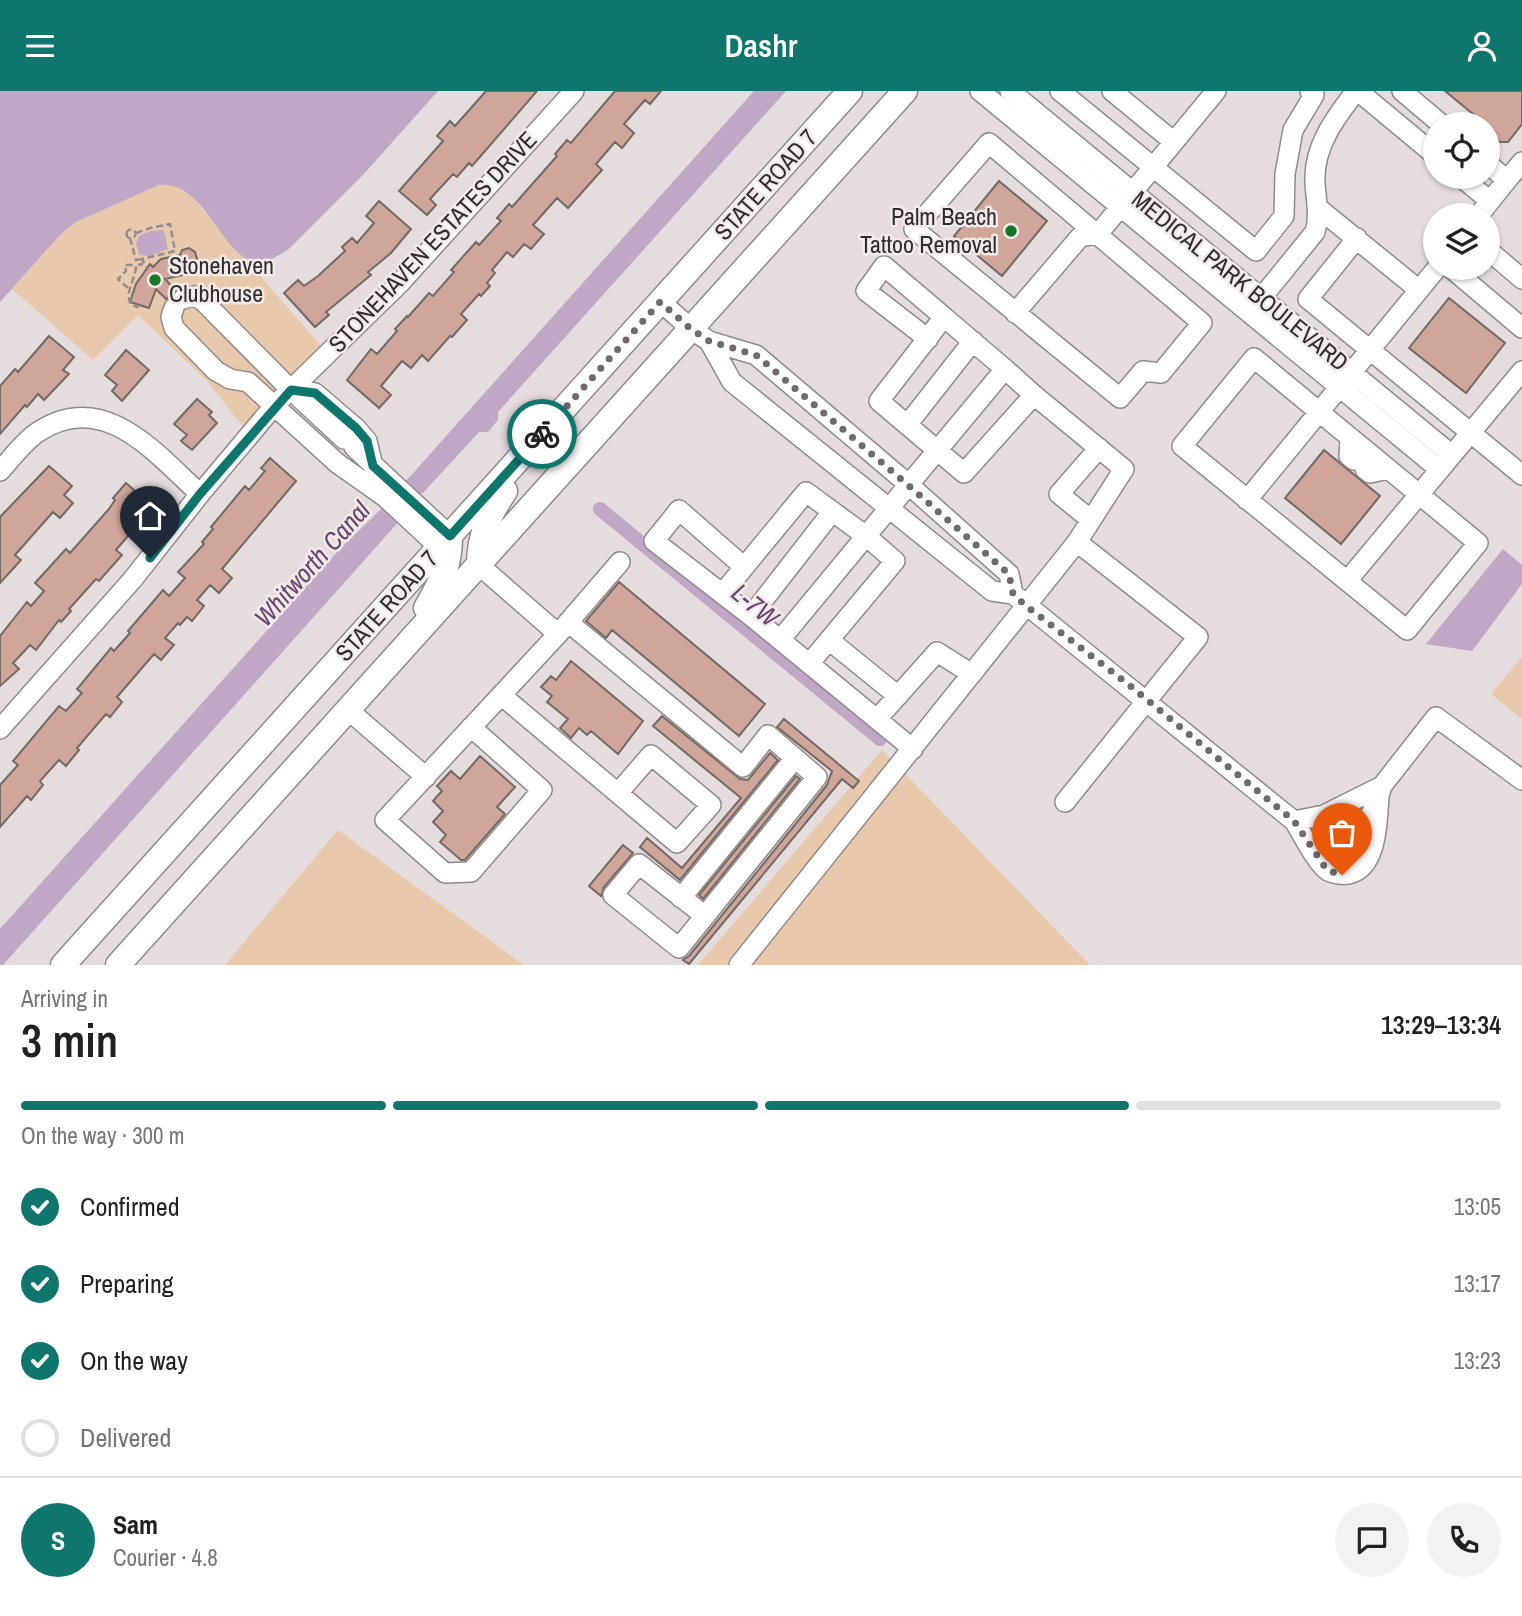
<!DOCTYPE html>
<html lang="en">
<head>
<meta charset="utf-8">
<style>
	body { margin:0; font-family:"Archivo Narrow",sans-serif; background:#f2f2f2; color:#202124; height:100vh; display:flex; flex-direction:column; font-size:26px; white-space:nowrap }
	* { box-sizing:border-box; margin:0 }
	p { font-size:23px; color:#757577 }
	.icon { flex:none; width:38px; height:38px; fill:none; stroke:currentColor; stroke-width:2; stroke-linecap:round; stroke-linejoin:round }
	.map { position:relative; height:874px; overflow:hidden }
	.sheet { display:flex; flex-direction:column; background:#fff; flex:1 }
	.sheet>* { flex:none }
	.tools { position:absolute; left:1423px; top:21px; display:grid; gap:14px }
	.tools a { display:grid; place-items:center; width:77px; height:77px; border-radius:50%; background:#fff; box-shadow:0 2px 5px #0004; font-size:35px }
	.pin { position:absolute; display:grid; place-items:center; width:60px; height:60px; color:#fff; margin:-72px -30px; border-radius:50% 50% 50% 0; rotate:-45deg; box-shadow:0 0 7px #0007 }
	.pin .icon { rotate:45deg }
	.courier { position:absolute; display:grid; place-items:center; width:70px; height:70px; margin:-35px; border:5px solid #0f766e; border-radius:50%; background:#fff; color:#222; box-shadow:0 2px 9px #0007 }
	.headline em { font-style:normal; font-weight:600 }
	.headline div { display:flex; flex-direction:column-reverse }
	.headline { display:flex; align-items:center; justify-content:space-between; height:119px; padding:0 21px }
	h1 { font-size:46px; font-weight:600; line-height:52px }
	.bar { display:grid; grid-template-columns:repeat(4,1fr); gap:10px 7px; align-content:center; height:84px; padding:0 21px }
	.bar i { height:9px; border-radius:5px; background:#e0e0e0 }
	.bar .active { background:#0f766e }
	.bar p { grid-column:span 4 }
	.line { display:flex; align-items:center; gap:18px; padding:0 21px; border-top:2px solid #e0e0e0 }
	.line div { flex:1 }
	.round { display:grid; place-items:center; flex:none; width:74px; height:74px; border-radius:37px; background:#f2f2f2 }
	ol { padding:0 21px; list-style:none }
	li { display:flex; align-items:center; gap:21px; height:77px }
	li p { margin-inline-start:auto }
	li .icon { padding:7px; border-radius:50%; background:#0f766e; color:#fff; stroke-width:4 }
	li:last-child { color:#757577 }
	li i { width:38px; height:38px; border:4px solid #e0e0e0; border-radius:50% }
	header { display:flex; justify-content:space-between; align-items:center; height:91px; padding:0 21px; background:#0f766e; color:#fff; font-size:32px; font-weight:600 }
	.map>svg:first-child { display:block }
	.green { fill:#e8c9ac }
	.water { fill:#c0a7c6 }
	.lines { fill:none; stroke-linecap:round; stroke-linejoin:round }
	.canal { stroke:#c0a7c6; stroke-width:14 }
	.building { fill:#cfa699; stroke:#716a67; stroke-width:2 }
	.minor-casing { stroke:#928a8a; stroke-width:22 }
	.major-casing { stroke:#928a8a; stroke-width:27 }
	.path { stroke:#938d8e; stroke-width:2.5; stroke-dasharray:7 3.5; stroke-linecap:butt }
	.minor { stroke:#fff; stroke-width:19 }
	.major { stroke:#fff; stroke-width:24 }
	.done { stroke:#706a6b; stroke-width:7; stroke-dasharray:0 12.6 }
	.route { stroke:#0f766e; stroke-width:9 }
	.poi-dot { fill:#197727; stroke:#f3eaea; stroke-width:2.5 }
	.labels { text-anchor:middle; stroke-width:5; stroke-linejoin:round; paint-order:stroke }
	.street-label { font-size:24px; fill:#312d2e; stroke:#f3eaea }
	.poi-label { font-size:24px; fill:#312d2e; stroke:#f3eaea; text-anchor:end }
	.water-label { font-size:26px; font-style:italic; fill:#684571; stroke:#f3eaea }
</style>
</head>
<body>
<header><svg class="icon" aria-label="menu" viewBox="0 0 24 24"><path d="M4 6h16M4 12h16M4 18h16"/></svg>Dashr<svg class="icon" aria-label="person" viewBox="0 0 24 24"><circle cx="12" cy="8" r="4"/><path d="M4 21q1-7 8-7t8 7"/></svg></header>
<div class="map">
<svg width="1522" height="874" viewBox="0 0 1522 874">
	<rect width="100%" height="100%" fill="#e5dcdd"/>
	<path class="green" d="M159,94h14l18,11 137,158 -78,82 -42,-54 -70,-67 -45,45 -81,-71 48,-54 16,-13z
		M1522,566v62l-31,-25z
		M882,659l208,215h-392z
		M338,739l186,135h-299z"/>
	<path class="water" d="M0,0h438l-76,85 -72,72c-9,6 -19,13 -30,14 -37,2 -52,-81 -101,-77l-83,37 -16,13 -60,67z
		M754,0h32l-288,321v8l-10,12h-9l-56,61 -4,1 -25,33 -391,438h-3v-36l338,-378 43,-42z
		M161,139l3,1 4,18 -18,7 -11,-1 -3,-12 4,-8 11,-4z
		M1503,458l19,16v19l-50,67 -46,-7z"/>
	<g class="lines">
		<path class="canal" d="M600,418l280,230"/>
	</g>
	<path class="building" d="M486,0h51l-65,75 -3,-3 -12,14 -4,-3 -23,25 6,6 -9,10 -28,-24 44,-50 -6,-5 13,-15 5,5z
		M615,0h46l-11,13 -5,-4 -21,24 10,9 -12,15 -7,-6 -19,22 6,6 -34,38 -11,-10 -24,27 11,9 -13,15 -7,-5 -11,13 -6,-5 -15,18 3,3 -8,10 3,3 -9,10 -2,-2 -18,20 6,6 -15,17 -2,-1 -22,25 -6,-6 -11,13 -9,-7 -21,25 10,9 -12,13 -32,-28 24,-31 6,5 20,-23 -2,-2 12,-13 1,1 21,-24 4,3 21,-24 -3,-2 25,-28 3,3 22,-24 -4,-3 12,-14 3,3 45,-51 -2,-2 12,-14 4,3z
		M1445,0h77v33l-14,18h-8l-12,-10v-8h-14l5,-5z
		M999,90l48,40 -45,55 -48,-40z
		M379,110l32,28 -20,24 -23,19 3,3 -45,37 3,3 -14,12 -31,-34 14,-13 6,6 14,-10 27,-25 -3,-4 10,-9 5,5 17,-20 -8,-7z
		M189,157l6,4 2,7 -3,5 2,8 -31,7 10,11 -4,6 -5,3 -10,-10 -7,19 -19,-6 6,-18 14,-20 3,3 8,-8 19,-4 2,-5z
		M1449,207l56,45 -39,50 -57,-45z
		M49,245l25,21 -11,13 6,4 -25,26 -6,-6 -11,13 -2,-2 -25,29v-48l15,-17 3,3z
		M126,259l23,20 -27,31 -10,-10 5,-6 -12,-10z
		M197,308l15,13 -3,3 8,8 -25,27 -11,-9 6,-6 -13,-11z
		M1324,359l56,46 -39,48 -56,-46z
		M270,367l26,23 -74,88 10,9 -13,15 -9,-8 -13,15 7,6 -12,15 -5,-4 -7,8 -2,-2 -13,15 9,7 -13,15 -7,-6 -37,43 5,5 -12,15 -4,-3 -29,34 2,2 -13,16 -7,-6 -19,21 3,4 -12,15 -4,-4 -27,31v-42l18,-20 -5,-4 46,-55 7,5 16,-18 -5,-4 34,-41 3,3 16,-18 -2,-2 35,-41 6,6 16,-18 -7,-6 26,-28 -2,-2 11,-13 -2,-2 34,-41 4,4 16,-19 -4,-3z
		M49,375l23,20 -8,9 9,8 -13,15 -7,-6 -38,43 6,5 -21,23v-66z
		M126,392l25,22 -11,12 6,6 -9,11 -4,-4 -17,20 6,5 -23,26 -3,-2 -27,30 2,2 -10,11 -2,-2 -23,30 -6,-5 -17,18 6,6 -19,17v-50l27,-34 4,4 13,-15 -9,-8 31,-34 4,4 39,-44 6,-9 -2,-2z
		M619,491l146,122 -26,32 -127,-106 -6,8 -20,-17z
		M571,570l72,60 -25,33 -27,-23 -4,4 -8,-7 -8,10 -11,-10 8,-9 -21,-17 5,-6 -11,-9 10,-11 5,4z
		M662,625l78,63 8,1 22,-27 8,7 -98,120 -40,-33 7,-9 35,30 59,-70 -88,-72z
		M784,628l75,62 -6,7 -11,-9 -153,185 -6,-4 6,-4 138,-171 5,-14 -55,-44z
		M480,665l35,31 -18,20 8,7 -40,46h-4l-21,-18 6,-7 -13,-13 10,-11 -10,-10 9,-10 -5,-5 14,-15 9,8z
		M796,685l4,3 -97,120 -4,-4z
		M623,754l10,8 -29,34 -3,9 -12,-10z"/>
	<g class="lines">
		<defs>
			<path id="minor" d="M980,0l459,378
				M1010,0l442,364
				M1060,0l196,160 28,-35 1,-42 8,-44 21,-35 -4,-4
				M1112,0l62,51
				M1358,0l77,64
				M1402,0l39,33
				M989,52l213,180 -41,50 -18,-2 -23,27 -206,-169z
				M1488,73l19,16 15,-18
				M1461,86l29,24
				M1317,116l102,83
				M1479,124l28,-35
				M1357,147l-49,61 214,176
				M1488,159l34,29
				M1451,177l71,60
				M183,208l11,-3 9,5 88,89 53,49
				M661,211l30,27 18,12 47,14 152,129 101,90 4,20
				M1254,216l61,-75c5,-17 1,-31 0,-49 -2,-36 20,-65 41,-92
				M174,217l-3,9 3,11 42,43 14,8 18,3 89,81 48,34 55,51
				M1015,222l65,-76 18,-3 118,-143
				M928,248l-62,-48 18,-25 60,51 -65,84 85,72 70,-78
				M709,250l23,41 260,209 21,3 281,227c8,12 23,43 34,50 6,3 15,4 21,3 29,-7 28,-54 30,-77
				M1254,267l224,185 -71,87 -225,-184z
				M291,299l24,3 41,35 11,13 6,25
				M907,334l66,-84
				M1350,348l-1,17 5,4
				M354,356l96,89
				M1365,378l5,4 18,-4
				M0,380c12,-13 23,-29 38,-39 66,-44 118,22 162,62
				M1247,409l190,-232
				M1091,429l-32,-26 40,-46
				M479,474l79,69 62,-72
				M743,475l-64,-56 -25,31 97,75 162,133
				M1347,490l175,-210
				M722,503l84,-102 60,44 -86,104
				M751,525l81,-104
				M568,531l175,145 25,-32 49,42 -138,171 -66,-53 26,-31 66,52
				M829,549l69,56
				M809,573l86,-103 -29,-25 139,-167 -61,-52
				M501,604l176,148 34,-38 -60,-50 -33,38
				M347,618l79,68
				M877,628l60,-67 35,22
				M471,636l71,63 -71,82 -26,1 -60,-53 173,-186
				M0,638l133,-150 67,-85 74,-88 125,-122 175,-193
				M1065,711l133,-165 -121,-95
				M1294,730l30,-6 58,-29
				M1308,753l11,7 20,3c21,-17 36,-43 43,-68l54,-69 86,63
				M681,807l114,-140
				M739,874l338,-423 47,-73 -90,-74 -29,-26"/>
			<path id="major" d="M479,474c0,-30 10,-50 26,-74
				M426,517c15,-27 24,-40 24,-72
				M63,874l787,-874
				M118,874l787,-874"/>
		</defs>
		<use href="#minor" class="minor-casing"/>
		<use href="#major" class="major-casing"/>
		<path class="path" d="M126.5 143a4.5 4.5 0 1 1 9 0a4.5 4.5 0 1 1-9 0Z
			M136,142l14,-5 20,-4 5,27 -33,8 5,9
			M130,147l6,22 6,-1
			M128,197l-10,-9 8,-8 -1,-6h11
			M139,214l-2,2 -6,-2c-7,-14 5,-25 5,-40l7,-1"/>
		<use href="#minor" class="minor"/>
		<use href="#major" class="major"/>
	</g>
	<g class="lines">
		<path class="done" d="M542,343l118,-132 31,27 18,12 47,14 152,130 101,89 4,20 12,11 103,79 166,137 33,49 15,5"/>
		<path class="route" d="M150,467l50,-64 91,-104 24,3 41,35 11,13 6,25 77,70 92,-102"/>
	</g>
	<g class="poi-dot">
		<circle cx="1011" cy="140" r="7"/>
		<circle cx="155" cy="189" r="7"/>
	</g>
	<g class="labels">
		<g class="street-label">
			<text transform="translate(766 94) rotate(-48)" y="8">STATE ROAD 7</text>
			<text transform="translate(433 151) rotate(-47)" y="8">STONEHAVEN ESTATES DRIVE</text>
			<text transform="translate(1240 190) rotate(39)" y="8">MEDICAL PARK BOULEVARD</text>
			<text transform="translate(387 515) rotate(-48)" y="8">STATE ROAD 7</text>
		</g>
		<g class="poi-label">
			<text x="997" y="134">Palm Beach<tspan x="997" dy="28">Tattoo Removal</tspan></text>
			<text x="169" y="183" text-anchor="start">Stonehaven<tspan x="169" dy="28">Clubhouse</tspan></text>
		</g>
		<g class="water-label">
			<text transform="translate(312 473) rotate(-48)" y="9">Whitworth Canal</text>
			<text transform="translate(755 514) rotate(39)" y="9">L-7W</text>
		</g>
	</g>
</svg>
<div class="tools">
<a><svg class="icon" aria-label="locate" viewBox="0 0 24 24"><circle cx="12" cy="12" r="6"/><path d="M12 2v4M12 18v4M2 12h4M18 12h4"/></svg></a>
<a><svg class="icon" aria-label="layers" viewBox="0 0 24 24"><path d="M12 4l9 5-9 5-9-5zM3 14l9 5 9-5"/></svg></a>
</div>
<div class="pin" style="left:1342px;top:784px;background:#ea580c"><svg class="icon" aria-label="bag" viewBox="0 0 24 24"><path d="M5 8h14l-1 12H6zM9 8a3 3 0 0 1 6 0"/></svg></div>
<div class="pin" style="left:150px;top:467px;background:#1f2937"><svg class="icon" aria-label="home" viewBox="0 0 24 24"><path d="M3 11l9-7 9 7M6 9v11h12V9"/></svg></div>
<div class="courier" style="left:542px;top:343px"><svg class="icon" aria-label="bike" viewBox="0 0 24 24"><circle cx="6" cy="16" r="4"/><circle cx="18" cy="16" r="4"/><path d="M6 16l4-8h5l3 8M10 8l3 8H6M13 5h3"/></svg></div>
</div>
<section class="sheet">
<div class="headline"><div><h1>3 min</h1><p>Arriving in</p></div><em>13:29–13:34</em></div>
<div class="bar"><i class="active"></i><i class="active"></i><i class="active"></i><i></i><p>On the way · 300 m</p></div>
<ol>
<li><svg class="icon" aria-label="check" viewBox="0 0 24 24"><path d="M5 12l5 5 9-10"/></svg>Confirmed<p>13:05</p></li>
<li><svg class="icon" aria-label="check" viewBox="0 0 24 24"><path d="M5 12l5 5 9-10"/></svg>Preparing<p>13:17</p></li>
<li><svg class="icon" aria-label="check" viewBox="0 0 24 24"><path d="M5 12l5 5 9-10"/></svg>On the way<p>13:23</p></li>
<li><i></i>Delivered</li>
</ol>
<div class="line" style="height:126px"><b class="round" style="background:#0f766e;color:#fff">S</b><div><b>Sam</b><p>Courier · 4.8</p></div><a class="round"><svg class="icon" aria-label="chat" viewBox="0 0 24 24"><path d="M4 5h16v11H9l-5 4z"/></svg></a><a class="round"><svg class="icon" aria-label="phone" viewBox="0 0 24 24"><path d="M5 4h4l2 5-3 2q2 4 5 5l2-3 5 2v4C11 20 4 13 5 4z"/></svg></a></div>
</section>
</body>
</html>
